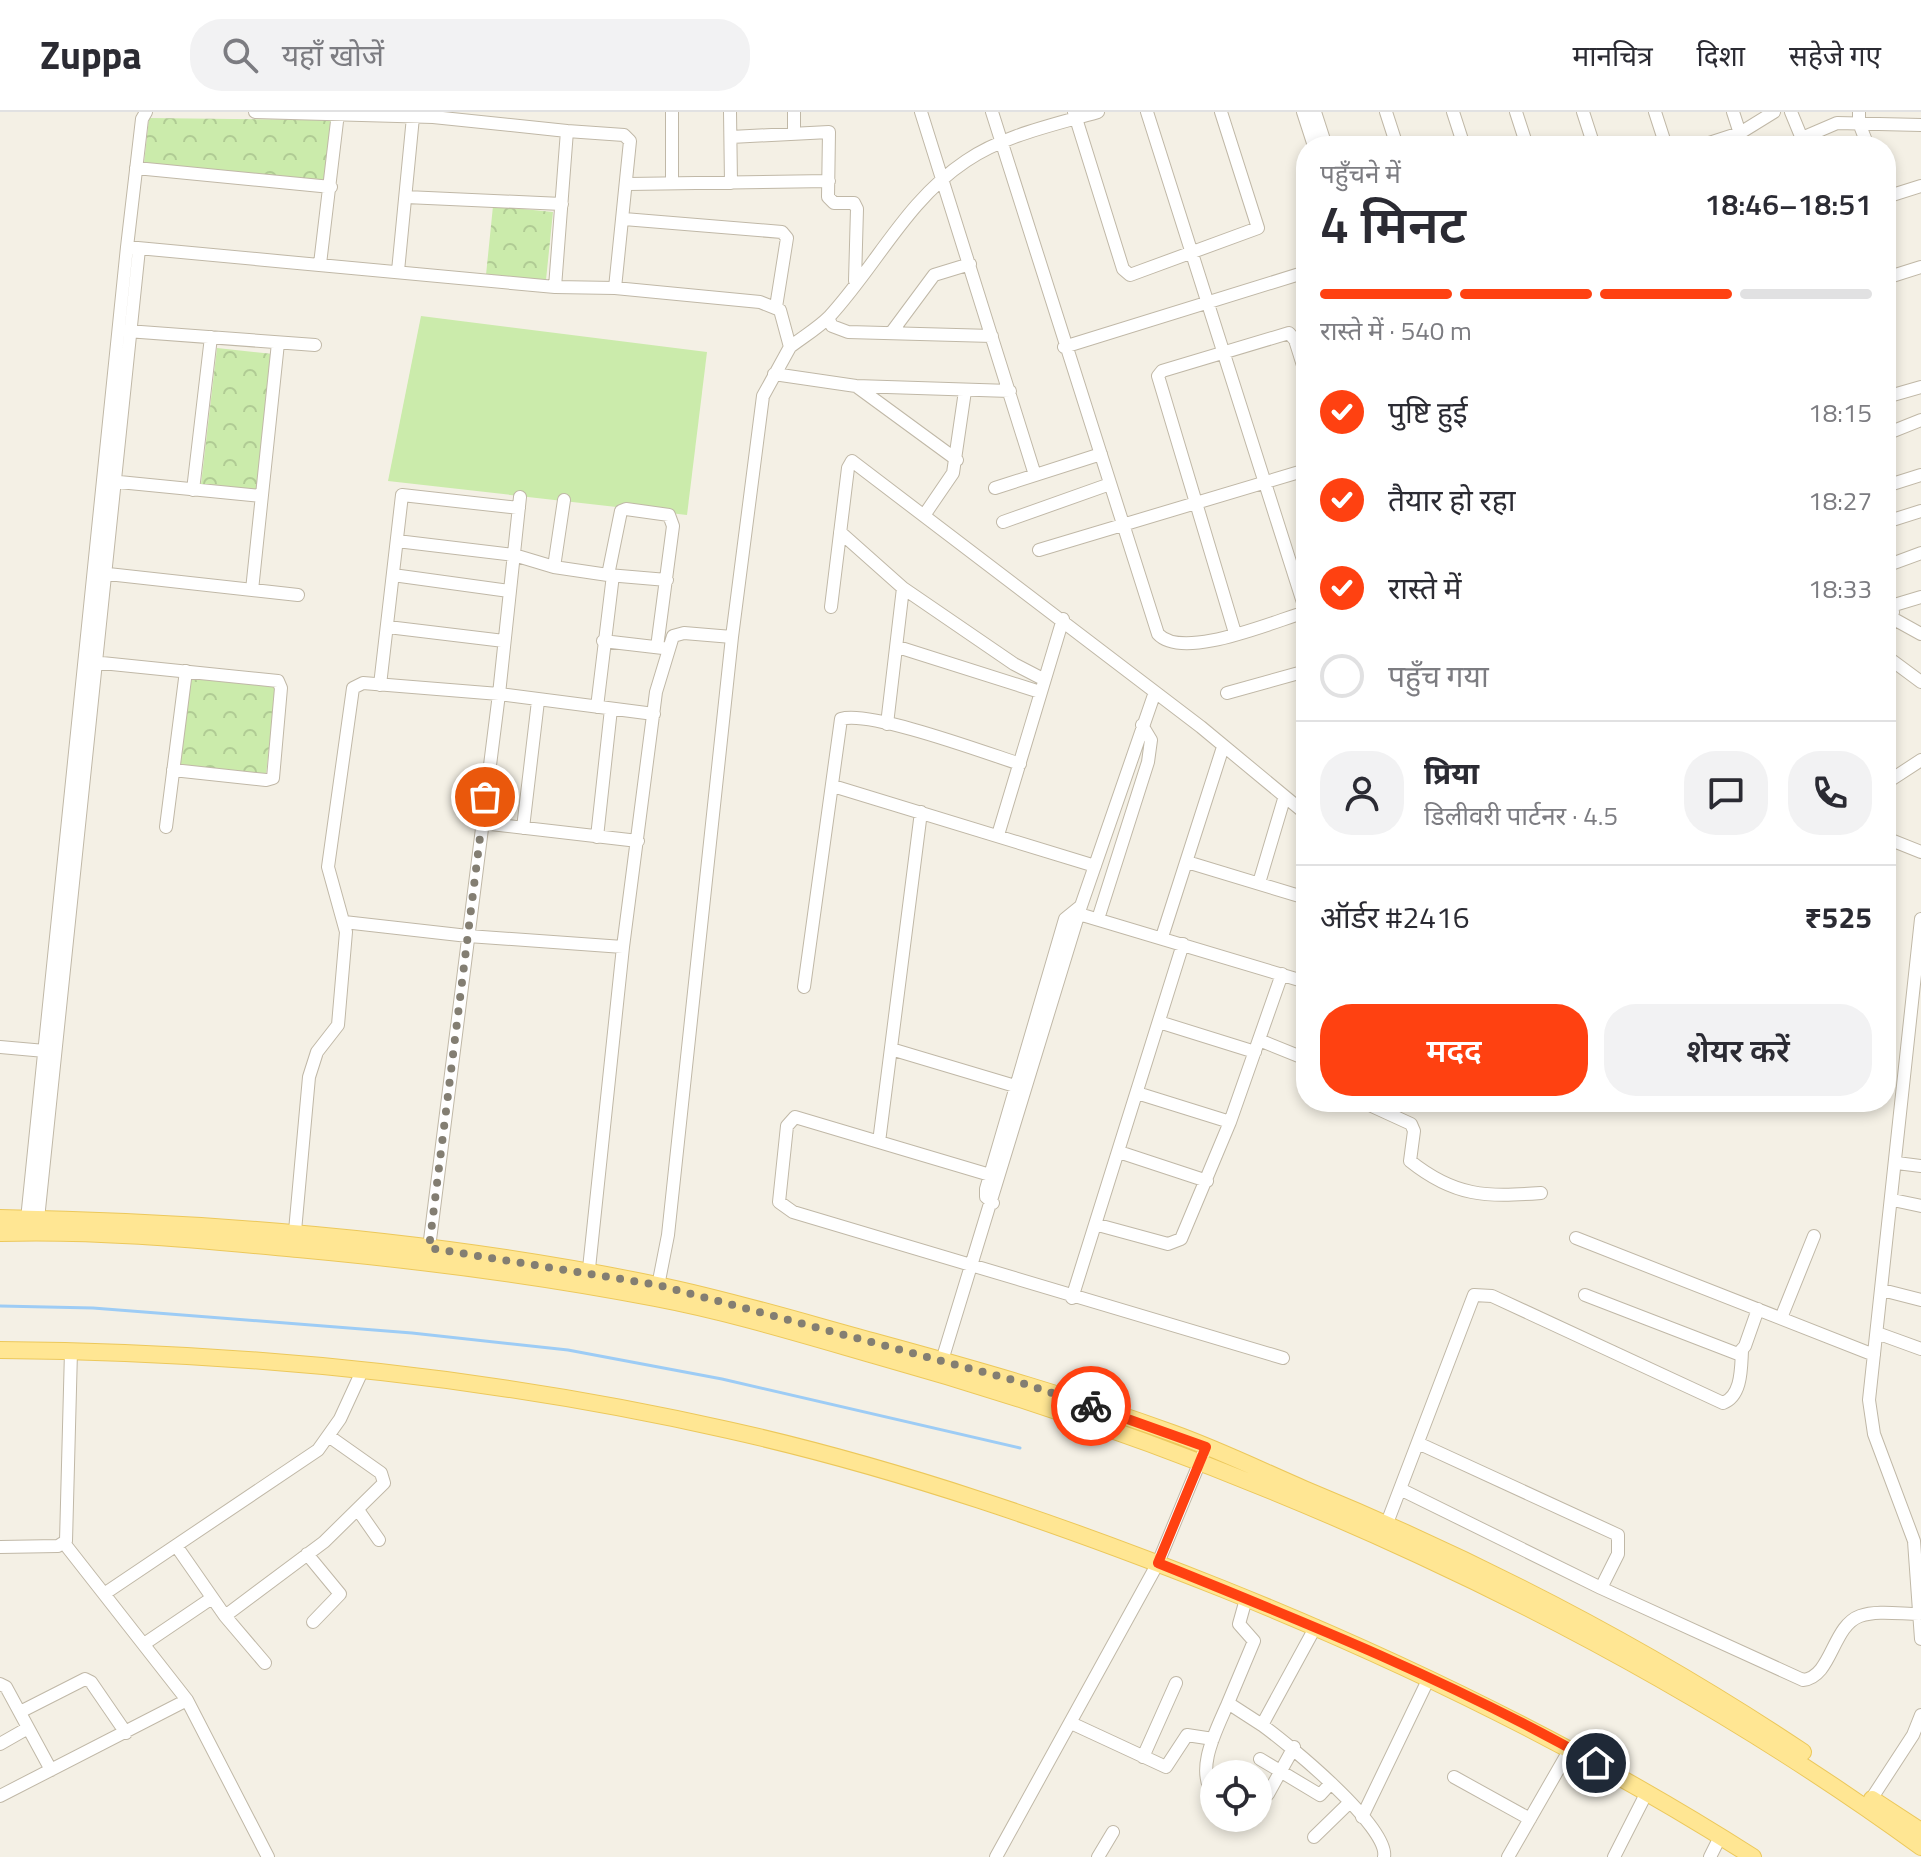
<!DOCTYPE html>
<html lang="hi">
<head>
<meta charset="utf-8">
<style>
	body { margin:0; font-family:"Titillium Web","Noto Sans Devanagari",sans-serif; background:#f2f2f3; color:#2b2b33; height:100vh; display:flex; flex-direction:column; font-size:30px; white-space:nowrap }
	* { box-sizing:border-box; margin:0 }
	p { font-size:26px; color:#7c7c81 }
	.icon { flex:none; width:44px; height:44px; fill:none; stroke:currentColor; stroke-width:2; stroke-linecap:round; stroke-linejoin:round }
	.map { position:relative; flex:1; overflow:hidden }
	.panel { position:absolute; left:1296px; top:24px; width:600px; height:976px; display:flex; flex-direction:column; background:#fff; border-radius:32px; box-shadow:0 4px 12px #0003 }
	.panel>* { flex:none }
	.controls { position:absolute; left:1200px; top:1648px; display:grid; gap:16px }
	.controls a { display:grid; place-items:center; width:72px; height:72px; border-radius:50%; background:#fff; box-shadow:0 4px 12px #0003; font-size:40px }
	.pin { position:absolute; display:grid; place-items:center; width:68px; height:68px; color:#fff; margin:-34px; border:4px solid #fff; border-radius:50%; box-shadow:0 2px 8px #0007 }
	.courier { position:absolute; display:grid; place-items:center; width:80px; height:80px; margin:-40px; border:6px solid #ff4111; border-radius:50%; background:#fff; color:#222; box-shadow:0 2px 10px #0007 }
	.overview em { font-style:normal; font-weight:600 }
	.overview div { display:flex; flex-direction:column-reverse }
	.overview { display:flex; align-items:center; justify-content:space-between; height:136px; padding:0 24px }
	h1 { font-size:52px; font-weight:600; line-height:60px }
	.bar { display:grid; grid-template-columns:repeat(4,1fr); gap:12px 8px; align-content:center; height:96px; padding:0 24px }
	.bar i { height:10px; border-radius:6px; background:#e1e1e2 }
	.bar .selected { background:#ff4111 }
	.bar p { grid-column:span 4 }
	.line { display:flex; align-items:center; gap:20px; padding:0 24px; border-top:2px solid #e1e1e2 }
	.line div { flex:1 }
	.round { display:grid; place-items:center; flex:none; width:84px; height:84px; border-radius:32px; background:#f2f2f3 }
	ol { padding:0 24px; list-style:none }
	li { display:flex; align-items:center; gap:24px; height:88px }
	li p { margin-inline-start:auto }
	li .icon { padding:8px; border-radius:50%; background:#ff4111; color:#fff; stroke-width:4 }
	li:last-child { color:#7c7c81 }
	li i { width:44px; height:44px; border:4px solid #e1e1e2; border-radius:50% }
	.primary-button { display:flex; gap:16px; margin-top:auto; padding:16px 24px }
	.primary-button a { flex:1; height:92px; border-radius:32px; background:#ff4111; color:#fff; font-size:32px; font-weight:600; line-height:92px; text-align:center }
	.primary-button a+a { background:#f2f2f3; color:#2b2b33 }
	header { display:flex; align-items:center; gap:48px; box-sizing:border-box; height:112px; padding:0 40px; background:#fff; border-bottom:2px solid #e1e1e2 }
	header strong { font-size:38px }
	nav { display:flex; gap:44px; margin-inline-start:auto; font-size:28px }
	.search { width:560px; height:72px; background:#f2f2f3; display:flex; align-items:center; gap:20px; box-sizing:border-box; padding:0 28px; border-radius:32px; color:#7c7c81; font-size:30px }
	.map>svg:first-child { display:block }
	.park { fill:url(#park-crowns) }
	.garden { fill:#cbebab }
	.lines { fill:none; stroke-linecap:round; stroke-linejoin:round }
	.stream { stroke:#9dccf5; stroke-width:3 }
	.minor-casing { stroke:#c0b8a7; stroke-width:14 }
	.major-casing { stroke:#ecc85b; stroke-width:18 }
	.minor { stroke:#fff; stroke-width:12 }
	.major { stroke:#ffe693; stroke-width:16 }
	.done { stroke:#837e72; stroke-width:8; stroke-dasharray:0 14.4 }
	.route { stroke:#ff4111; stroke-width:10 }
</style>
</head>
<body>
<header>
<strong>Zuppa</strong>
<div class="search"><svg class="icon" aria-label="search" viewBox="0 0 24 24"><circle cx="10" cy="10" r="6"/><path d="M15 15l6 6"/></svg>यहाँ खोजें</div>
<nav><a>मानचित्र</a><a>दिशा</a><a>सहेजे गए</a></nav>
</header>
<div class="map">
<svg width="1921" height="1745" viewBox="0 0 1921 1745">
	<defs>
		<pattern id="park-crowns" width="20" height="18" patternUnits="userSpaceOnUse" patternTransform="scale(2)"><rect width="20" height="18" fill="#cbebab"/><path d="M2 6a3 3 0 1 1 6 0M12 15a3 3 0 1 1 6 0" fill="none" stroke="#b0cb94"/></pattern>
	</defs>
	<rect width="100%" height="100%" fill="#f4f0e5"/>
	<path class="park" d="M149,6l182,2 -7,62 -180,-19z
		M493,94l60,6 -7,68 -60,-5z
		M217,236l56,6 -16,137 -56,-7z
		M190,565l86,10 -10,88 -87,-10z"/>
	<path class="garden" d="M421,204l286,36 -20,163 -299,-34z"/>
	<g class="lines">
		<path class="stream" d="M0,1194l93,2 319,25 156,17 154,29 298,69"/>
		<defs>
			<path id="minor" d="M255,0l178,5 134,14 -12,156
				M730,0l1,71
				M921,0l114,363
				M992,0l166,522c25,27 116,-13 148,-22l-159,-500
				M1074,0l49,157 7,6 128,-47 -37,-116
				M1303,0l11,34
				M1315,0l11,34
				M1386,0l11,34
				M1453,0l11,34
				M1516,0l11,34
				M1583,0l11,34
				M1655,0l11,34
				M1733,0l11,34
				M1791,0l14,34
				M1859,0v11l9,23
				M567,19l57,4 6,6 -15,147
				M794,21v-21
				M731,25l98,-5 -1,65 6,6h20l3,6 -2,72
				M1802,26l35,-15 84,2
				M1700,34l40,-13 34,-21
				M136,56l195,19
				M672,71v-71
				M628,72l201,-3
				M406,85l156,7
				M1886,85l35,-11
				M624,107l158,13 5,6 -11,69
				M127,135l428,40 60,1 145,14 20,8 10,37 -27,49 -31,241 -64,598 -11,56
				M320,152l18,-151
				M398,159l15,-154
				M1886,166l35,-11
				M828,206l4,8 16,6 144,4
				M127,219l188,14
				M891,221l43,-58 36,-11
				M790,235c13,-10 28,-19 39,-30 48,-52 77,-116 137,-156 38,-26 88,-36 132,-49
				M1064,235l242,-75
				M774,262l82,12 154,5
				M856,274l101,74
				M1886,285l35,-10
				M1886,322l35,-14
				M109,369l152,15
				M1886,374l35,-11
				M995,376l106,-34
				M193,378l18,-153
				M925,402l28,-41 12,-82
				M1003,410l107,-38
				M1886,410l35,-11
				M840,420l63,56 111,76 29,15
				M397,429l117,14 40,12 54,8 59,5
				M1039,438l267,-80
				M1886,454l35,-13
				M554,455l10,-67
				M99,461l199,22
				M393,463l116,16
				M608,463l13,-64 5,-2 43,6 4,11 -16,121
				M252,478l26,-247
				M1886,489l7,11 -7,23
				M1891,494l30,-9
				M831,495l17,-139 4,-7 349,266 105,87
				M1892,506l29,16
				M388,515l116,14
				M1235,521l-77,-257 4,-5 127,-38 6,7 11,35
				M603,529l60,7
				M898,535l142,45
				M1886,544l35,26
				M92,550l186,19 3,7 -8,90 -7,2 -93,-10
				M380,573l22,-190 117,13
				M1227,581l79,-22
				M597,595l16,-132
				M887,612l16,-136
				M1886,671l35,-23
				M833,674l262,80
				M482,711l156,18
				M166,715l20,-156
				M523,716l15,-127
				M998,723l65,-216
				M597,725l14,-128
				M1886,726l35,14
				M1187,750l119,36
				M1259,771l25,-84
				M1079,802l227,68
				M1098,807l50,-157 3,-22 -9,-15
				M1921,807l-52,481 5,34 40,107 7,98
				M344,810l124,14 155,11
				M1162,825l61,-190
				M804,875l37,-268c29,-9 145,34 179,45
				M1159,910l96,30
				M1259,928l47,19
				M0,935l45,4
				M891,937l124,37
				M1137,981l93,29
				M1363,990l48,22 3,7 -4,30c45,36 76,36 131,32
				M879,1030l42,-330
				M1119,1040l88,29
				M1897,1051l24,3
				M990,1063l-195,-58 -8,9 -8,76 14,10 490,146
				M1893,1088l28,6
				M993,1091l-7,-6v-8l79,-270 16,-13
				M27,1107l100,-972 15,-128 4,-7
				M38,1107l101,-970
				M1098,1113l70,19 13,-5 49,-117 52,-148
				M295,1119l14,-154 8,-25 21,-27 8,-93 -18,-65 25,-179 10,-5 136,11 155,20
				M1576,1126l298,117
				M429,1136l70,-554 21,-197
				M588,1166l35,-331 33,-255 17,-56 11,-3 48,4
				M1882,1178l39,10
				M1585,1183l153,59 7,-8 13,-37
				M1072,1186l111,-354
				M1781,1206l33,-82
				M1877,1221l44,16
				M940,1255l141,-461 74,-214
				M1420,1332l198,91v19l-17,34
				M1400,1377l201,99 202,92c29,-3 29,-54 57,-64 17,-6 41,-2 59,-2
				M358,1398l21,30
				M1387,1411l87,-228 18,1 231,107c19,-7 18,-35 19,-52
				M64,1431l40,51
				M0,1435l58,-1 8,-5 5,-190
				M177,1435l48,69 99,-74 60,-59 -3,-10 -51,-36
				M307,1442l33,40 -27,28
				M1246,1487l-7,25 15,17 -26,62 34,22
				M225,1504l40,47
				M1316,1514l-54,99c25,18 128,102 122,132
				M144,1532l68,-46
				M0,1572l6,3 45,83
				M20,1600l65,-33 6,3 35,51
				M1071,1611l95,44 21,-32 26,4
				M0,1632l28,-16
				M1143,1645l33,-74
				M1260,1647l60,36 11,-12
				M1454,1665l76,42
				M1268,1682l26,-47
				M1214,1683c-20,-25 3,-66 14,-92
				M0,1684l187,-96
				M1868,1692l45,-69 8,-20
				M1362,1705l67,-139
				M1226,1706v1
				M1314,1725l36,-35
				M268,1745l-81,-157 -83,-106 214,-144 22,-31 23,-50
				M996,1745l162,-294 48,-116
				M1098,1745l15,-25
				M1508,1745l62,-108
				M1614,1745l33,-65
				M1710,1745l10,-20"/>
			<path id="major" d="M0,1106c220,4 440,22 657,67 74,15 148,38 222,58 99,27 197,55 293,90 45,16 88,37 132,56 175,72 342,158 499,263
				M0,1121c99,-3 199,7 298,16 119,11 239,26 357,49 74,14 146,36 219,57 366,102 739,268 1047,492
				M0,1238c245,2 489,26 728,80 170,38 334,95 495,159 184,74 362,161 530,268
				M1872,1687l49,32"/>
		</defs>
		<use href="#minor" class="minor-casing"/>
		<use href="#major" class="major-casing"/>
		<use href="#minor" class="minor"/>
		<use href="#major" class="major"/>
	</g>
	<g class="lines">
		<path class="done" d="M485,685l-56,451 229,37 355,95 78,26"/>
		<path class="route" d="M1091,1294l115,41 -48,116c149,60 298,120 438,200"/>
	</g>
</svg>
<div class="controls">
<a><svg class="icon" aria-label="locate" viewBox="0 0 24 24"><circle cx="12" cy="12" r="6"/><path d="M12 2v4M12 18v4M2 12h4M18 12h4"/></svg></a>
</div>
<div class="pin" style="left:485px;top:685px;background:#ea580c"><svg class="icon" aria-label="bag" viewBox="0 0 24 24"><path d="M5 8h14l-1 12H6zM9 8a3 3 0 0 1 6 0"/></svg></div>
<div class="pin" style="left:1596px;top:1651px;background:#1f2937"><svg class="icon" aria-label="home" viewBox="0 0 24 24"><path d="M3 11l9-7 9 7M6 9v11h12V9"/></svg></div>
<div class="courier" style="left:1091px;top:1294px"><svg class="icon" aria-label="bike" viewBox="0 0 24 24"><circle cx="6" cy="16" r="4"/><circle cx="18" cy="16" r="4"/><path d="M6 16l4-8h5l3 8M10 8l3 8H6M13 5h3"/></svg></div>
<section class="panel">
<div class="overview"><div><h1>4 मिनट</h1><p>पहुँचने में</p></div><em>18:46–18:51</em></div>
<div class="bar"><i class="selected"></i><i class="selected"></i><i class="selected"></i><i></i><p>रास्ते में · 540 m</p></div>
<ol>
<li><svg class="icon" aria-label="check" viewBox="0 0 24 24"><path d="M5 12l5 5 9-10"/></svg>पुष्टि हुई<p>18:15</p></li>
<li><svg class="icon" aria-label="check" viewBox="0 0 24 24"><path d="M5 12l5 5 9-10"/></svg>तैयार हो रहा<p>18:27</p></li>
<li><svg class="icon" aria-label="check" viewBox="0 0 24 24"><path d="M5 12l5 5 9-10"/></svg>रास्ते में<p>18:33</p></li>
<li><i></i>पहुँच गया</li>
</ol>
<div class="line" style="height:144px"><a class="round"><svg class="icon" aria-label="person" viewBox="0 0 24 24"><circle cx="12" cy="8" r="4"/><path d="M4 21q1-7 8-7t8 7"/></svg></a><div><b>प्रिया</b><p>डिलीवरी पार्टनर · 4.5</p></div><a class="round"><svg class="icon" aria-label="chat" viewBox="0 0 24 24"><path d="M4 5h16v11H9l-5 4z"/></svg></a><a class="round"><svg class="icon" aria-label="phone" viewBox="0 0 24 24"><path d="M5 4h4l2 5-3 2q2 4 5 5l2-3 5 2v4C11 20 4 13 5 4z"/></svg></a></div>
<div class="line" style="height:104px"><div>ऑर्डर #2416</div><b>₹525</b></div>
<div class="primary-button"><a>मदद</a><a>शेयर करें</a></div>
</section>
</div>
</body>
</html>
